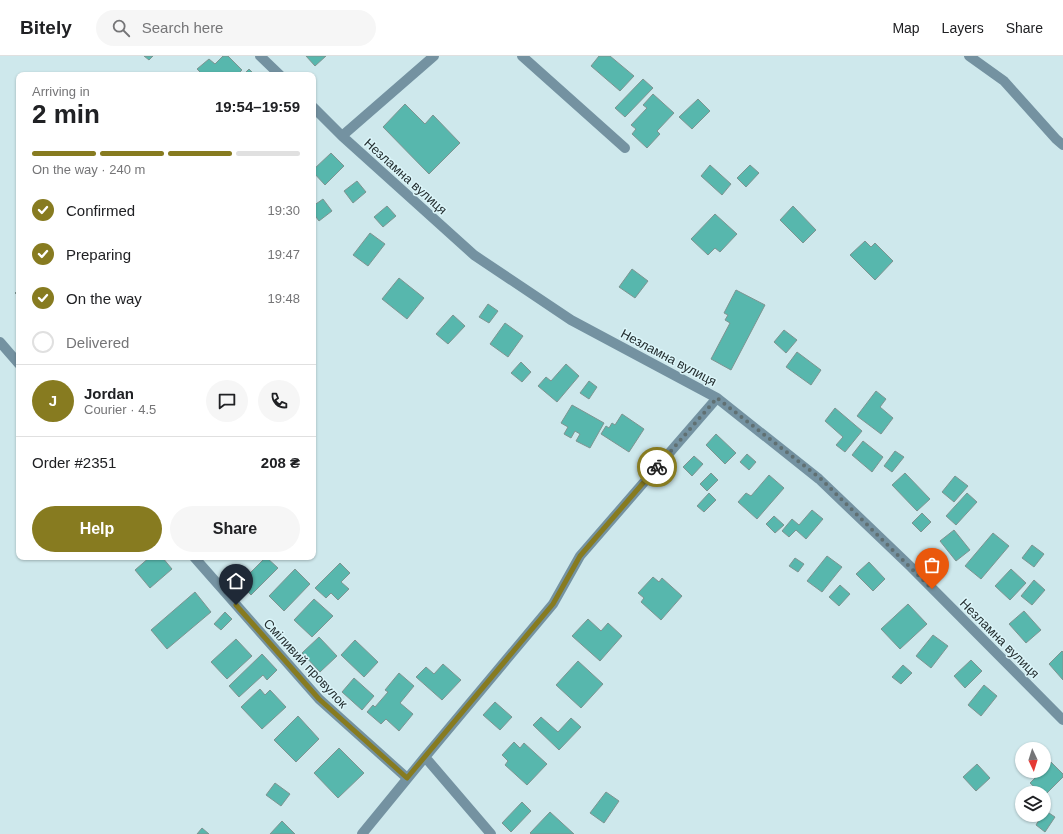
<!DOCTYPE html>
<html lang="en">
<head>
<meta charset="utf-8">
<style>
	body { margin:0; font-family:Helvetica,sans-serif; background:#f6f6f6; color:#202124; height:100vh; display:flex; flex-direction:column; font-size:15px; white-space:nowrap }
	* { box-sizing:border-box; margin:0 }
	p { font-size:13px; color:#757577 }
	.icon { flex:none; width:22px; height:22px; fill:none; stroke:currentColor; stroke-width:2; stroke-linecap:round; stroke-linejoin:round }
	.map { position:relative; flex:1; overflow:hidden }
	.details { position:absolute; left:16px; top:16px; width:300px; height:488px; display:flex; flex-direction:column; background:#fff; border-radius:8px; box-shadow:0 1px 3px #0004 }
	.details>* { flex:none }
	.needle { width:26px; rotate:176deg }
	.controls { position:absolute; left:1015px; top:686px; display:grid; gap:8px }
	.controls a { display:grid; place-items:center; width:36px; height:36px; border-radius:50%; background:#fff; box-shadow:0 1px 3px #0004; font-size:20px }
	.pin { position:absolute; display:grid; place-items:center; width:34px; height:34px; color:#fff; margin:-41px -17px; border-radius:50% 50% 50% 0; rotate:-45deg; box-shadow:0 0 4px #0007 }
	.pin .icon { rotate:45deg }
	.courier { position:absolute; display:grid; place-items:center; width:40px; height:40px; margin:-20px; border:3px solid #877b20; border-radius:50%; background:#fff; color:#222; box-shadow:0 1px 5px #0007 }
	.head em { font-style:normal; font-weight:800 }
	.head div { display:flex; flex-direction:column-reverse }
	.head { display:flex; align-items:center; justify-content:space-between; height:68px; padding:0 16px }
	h1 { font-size:26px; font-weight:800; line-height:30px }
	.bar { display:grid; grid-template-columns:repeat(4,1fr); gap:6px 4px; align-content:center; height:48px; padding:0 16px }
	.bar i { height:5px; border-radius:3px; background:#e0e0e0 }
	.bar .selected { background:#877b20 }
	.bar p { grid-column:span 4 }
	.line { display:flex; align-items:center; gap:10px; padding:0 16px; border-top:1px solid #e0e0e0 }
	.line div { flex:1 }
	.round { display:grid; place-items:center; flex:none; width:42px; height:42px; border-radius:21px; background:#f6f6f6 }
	ol { padding:0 16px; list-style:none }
	li { display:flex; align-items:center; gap:12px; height:44px }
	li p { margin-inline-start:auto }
	li .icon { padding:4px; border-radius:50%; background:#877b20; color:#fff; stroke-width:4 }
	li:last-child { color:#757577 }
	li i { width:22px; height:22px; border:2px solid #e0e0e0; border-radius:50% }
	.cta { display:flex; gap:8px; margin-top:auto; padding:8px 16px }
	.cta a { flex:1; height:46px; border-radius:24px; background:#877b20; color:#fff; font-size:16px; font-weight:800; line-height:46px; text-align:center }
	.cta a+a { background:#f6f6f6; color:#202124 }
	header { display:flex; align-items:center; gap:24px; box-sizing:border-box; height:56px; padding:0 20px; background:#fff; border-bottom:1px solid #e0e0e0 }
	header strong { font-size:19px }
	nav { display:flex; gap:22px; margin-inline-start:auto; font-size:14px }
	.search { width:280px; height:36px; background:#f6f6f6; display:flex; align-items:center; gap:10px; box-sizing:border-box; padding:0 14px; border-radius:22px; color:#757577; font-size:15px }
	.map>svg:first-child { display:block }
	.building { fill:#57b7ad; stroke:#7d9491 }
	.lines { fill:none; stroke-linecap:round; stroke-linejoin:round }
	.minor { stroke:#7492a1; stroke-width:10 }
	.done { stroke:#607072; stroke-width:4; stroke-dasharray:0 7.2 }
	.route { stroke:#877b20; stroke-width:5 }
	.labels { text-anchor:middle; stroke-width:3; stroke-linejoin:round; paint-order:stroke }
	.street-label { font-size:13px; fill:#252f31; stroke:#dbf5f9 }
</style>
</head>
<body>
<header>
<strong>Bitely</strong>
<div class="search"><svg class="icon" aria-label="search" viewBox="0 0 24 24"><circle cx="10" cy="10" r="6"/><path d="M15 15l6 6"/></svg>Search here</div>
<nav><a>Map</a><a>Layers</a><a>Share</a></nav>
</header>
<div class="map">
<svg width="1063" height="778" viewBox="0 0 1063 778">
	<rect width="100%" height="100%" fill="#cee8ec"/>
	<path class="building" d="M144,0h9l-4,4z
		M223,0h5l14,14 -5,5h-34l-6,-6 12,-10 6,5z
		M306,0h20l-11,10z
		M599,0h11l24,20 -14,15 -29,-25z
		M249,13l6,6h-12z
		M643,23l10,9 -28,29 -10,-9z
		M653,38l21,19 -17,18 3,3 -13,14 -15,-14 4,-5 -5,-4 16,-17 -4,-3z
		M698,43l12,12 -18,18 -13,-12z
		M405,48l20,20 8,-9 27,28 -31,31 -46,-47z
		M331,97l13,13 -19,19 -12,-13v-2z
		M710,109l21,19 -9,11 -21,-19z
		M750,109l9,8 -13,14 -9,-9z
		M357,125l9,11 -13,11 -9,-12z
		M323,143l9,12 -13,10 -6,-8v-7z
		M387,150l9,10 -13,11 -9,-10z
		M793,150l23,24 -13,13 -23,-23z
		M715,158l22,20 -17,18 -5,-4 -7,7 -17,-16z
		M370,177l15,11 -17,22 -15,-11z
		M865,185l6,6 4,-4 18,18 -18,19 -25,-25z
		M632,213l16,12 -13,17 -16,-11z
		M399,222l25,20 -17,21 -25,-20z
		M19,233v8l-4,-4z
		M736,234l29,15 -34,65 -20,-11 19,-36 -5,-3 3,-5 -4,-2z
		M488,248l10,7 -9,12 -10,-6z
		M453,259l12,11 -17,18 -12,-10z
		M505,267l18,13 -15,21 -18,-13z
		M784,274l13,10 -11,13 -12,-11z
		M797,296l24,18 -10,15 -25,-18z
		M521,306l10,10 -9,10 -11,-9z
		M566,308l13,12 -22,26 -19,-16 8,-9 5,4z
		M589,325l8,6 -8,12 -9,-6z
		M876,335l10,8 -6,8 13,11 -12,16 -24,-18z
		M572,349l32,18 -14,25 -14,-7 4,-7 -5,-3 -4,7 -7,-4 4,-7 -7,-4z
		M835,352l27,23 -17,21 -9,-7 7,-8 -18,-16z
		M622,358l22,15 -15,23 -28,-18 5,-8 3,2 3,-5 3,2z
		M716,378l20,19 -11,11 -19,-19z
		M863,385l20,16 -11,15 -20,-17z
		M895,395l9,6 -12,15 -8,-6z
		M747,398l9,8 -7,8 -9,-8z
		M694,400l9,8 -11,12 -9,-9z
		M711,417l7,7 -11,11 -7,-7z
		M905,417l25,26 -13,12 -25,-26z
		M769,419l15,13 -27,31 -19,-17 8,-9 5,3z
		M955,420l13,10 -14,16 -12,-10z
		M709,437l7,7 -12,12 -7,-6z
		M967,437l10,9 -21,23 -10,-9z
		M812,454l11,9 -17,20 -10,-9 -7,7 -7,-6 10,-12 7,6z
		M922,457l9,9 -10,10 -9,-9z
		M774,460l10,9 -9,8 -9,-9z
		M954,474l16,20 -14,11 -16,-20z
		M993,477l16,13 -28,33 -16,-13z
		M1032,489l12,9 -10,13 -12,-9z
		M827,500l15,11 -20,25 -15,-11z
		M150,501h12l10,12 -22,19 -15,-18z
		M266,501l12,11 -27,27 -11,-12z
		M795,502l9,6 -6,8 -9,-6z
		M869,506l16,17 -12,12 -17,-17z
		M340,507l10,10 -9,9 8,7 -11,11 -7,-7 -5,5 -11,-10z
		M295,513l15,15 -26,27 -15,-15z
		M1011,513l15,14 -16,17 -15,-14z
		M653,521l6,5 3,-4 20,18 -21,24 -20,-18 3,-4 -6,-5z
		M1034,524l11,10 -13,15 -11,-9z
		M840,529l10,9 -11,12 -10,-9z
		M195,536l16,20 -44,37 -16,-19z
		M314,543l19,17 -21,21 -18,-17z
		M908,548l19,20 -27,25 -19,-20z
		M1024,555l17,19 -15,13 -17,-19z
		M225,556l7,7 -11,11 -7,-6z
		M588,563l13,12 7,-8 14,13 -22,25 -28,-25z
		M933,579l15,11 -17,22 -15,-12z
		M319,581l18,19 -17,16 -18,-19z
		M236,583l16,17 -25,23 -16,-17z
		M355,584l23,22 -14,15 -23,-22z
		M1062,595l1,1v28l-14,-16z
		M262,598l15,16 -10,10 -4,-5 -24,22 -10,-11z
		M971,604l11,11 -17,17 -11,-12z
		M578,605l25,23 -22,24 -25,-23z
		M443,608l18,16 -19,20 -26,-23 10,-10 8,7z
		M903,609l9,8 -11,11 -9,-7z
		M399,617l15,13 -14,17 13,11 -14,17 -13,-12 -5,5 -14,-12 6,-7 2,2 13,-15 -3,-2z
		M354,622l20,18 -12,14 -20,-18z
		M984,629l13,11 -16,20 -13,-11z
		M260,633l5,6 5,-5 16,17 -24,22 -21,-22z
		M495,646l17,15 -12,13 -17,-15z
		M298,660l21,23 -23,23 -22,-22z
		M541,661l17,15 13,-14 10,9 -22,23 -26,-25z
		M514,686l6,6 4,-5 23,21 -20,21 -22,-20 3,-4 -6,-6z
		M339,692l25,25 -26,25 -24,-25z
		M1051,706l12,12v3l-19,19v-3h-3l-11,-10 12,-12h2v-2z
		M977,708l13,14 -14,13 -13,-14z
		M275,727l15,11 -9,12 -15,-11z
		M606,736l13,9 -15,22 -14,-10z
		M522,746l9,9 -20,21 -9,-9z
		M1046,755l9,6 -10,15 -9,-7 6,-10h2z
		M550,756l24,22h-43l-1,-1z
		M282,765l13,13h-25z
		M202,772l7,6h-12z"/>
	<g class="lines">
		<path class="minor" d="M260,0l20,19
			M522,0l103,92
			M969,0l35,25 52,58 7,6
			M313,51l29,29 132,119 97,65 146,78 102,81 92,88 152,153
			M342,80l92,-80
			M0,286l19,22
			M194,501l125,142 88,79
			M425,701l66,77
			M362,778l63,-77 128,-153 27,-48 137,-158"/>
	</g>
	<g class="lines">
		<path class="done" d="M657,411l60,-69 103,80 112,111"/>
		<path class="route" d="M236,549l83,94 88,79 146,-174 27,-48 77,-89"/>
	</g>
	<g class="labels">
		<g class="street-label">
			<text transform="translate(406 120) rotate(42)" y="5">Незламна вулиця</text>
			<text transform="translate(669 301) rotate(28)" y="5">Незламна вулиця</text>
			<text transform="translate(1000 582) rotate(45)" y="5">Незламна вулиця</text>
			<text transform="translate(306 607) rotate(47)" y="5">Сміливий провулок</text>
		</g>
	</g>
</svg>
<div class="controls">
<a><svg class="needle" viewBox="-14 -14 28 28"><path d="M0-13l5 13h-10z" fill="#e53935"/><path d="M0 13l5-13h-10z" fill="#757577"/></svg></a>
<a><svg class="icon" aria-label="layers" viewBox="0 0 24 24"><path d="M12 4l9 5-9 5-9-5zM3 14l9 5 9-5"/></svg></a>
</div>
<div class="pin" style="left:932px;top:533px;background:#ea580c"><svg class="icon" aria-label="bag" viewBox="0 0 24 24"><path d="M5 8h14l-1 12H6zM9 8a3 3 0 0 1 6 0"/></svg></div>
<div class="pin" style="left:236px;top:549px;background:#1f2937"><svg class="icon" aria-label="home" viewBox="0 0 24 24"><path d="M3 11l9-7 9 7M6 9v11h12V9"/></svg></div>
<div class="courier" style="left:657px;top:411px"><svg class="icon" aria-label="bike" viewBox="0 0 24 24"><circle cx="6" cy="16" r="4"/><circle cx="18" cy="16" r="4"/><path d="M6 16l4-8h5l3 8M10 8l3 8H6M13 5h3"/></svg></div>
<section class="details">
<div class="head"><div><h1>2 min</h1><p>Arriving in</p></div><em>19:54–19:59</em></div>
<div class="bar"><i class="selected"></i><i class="selected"></i><i class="selected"></i><i></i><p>On the way · 240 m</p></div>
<ol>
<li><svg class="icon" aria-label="check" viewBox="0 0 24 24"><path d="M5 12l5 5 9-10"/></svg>Confirmed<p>19:30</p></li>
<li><svg class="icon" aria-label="check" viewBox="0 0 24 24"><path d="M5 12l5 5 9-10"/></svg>Preparing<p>19:47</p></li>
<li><svg class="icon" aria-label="check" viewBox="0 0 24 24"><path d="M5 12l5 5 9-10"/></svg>On the way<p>19:48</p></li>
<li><i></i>Delivered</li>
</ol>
<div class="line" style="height:72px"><b class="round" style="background:#877b20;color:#fff">J</b><div><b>Jordan</b><p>Courier · 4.5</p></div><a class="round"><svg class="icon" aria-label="chat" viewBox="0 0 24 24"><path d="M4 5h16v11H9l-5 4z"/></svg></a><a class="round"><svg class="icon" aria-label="phone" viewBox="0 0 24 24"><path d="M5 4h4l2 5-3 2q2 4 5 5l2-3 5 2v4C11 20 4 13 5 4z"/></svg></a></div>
<div class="line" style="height:52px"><div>Order #2351</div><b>208 ₴</b></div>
<div class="cta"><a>Help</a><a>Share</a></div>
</section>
</div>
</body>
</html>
